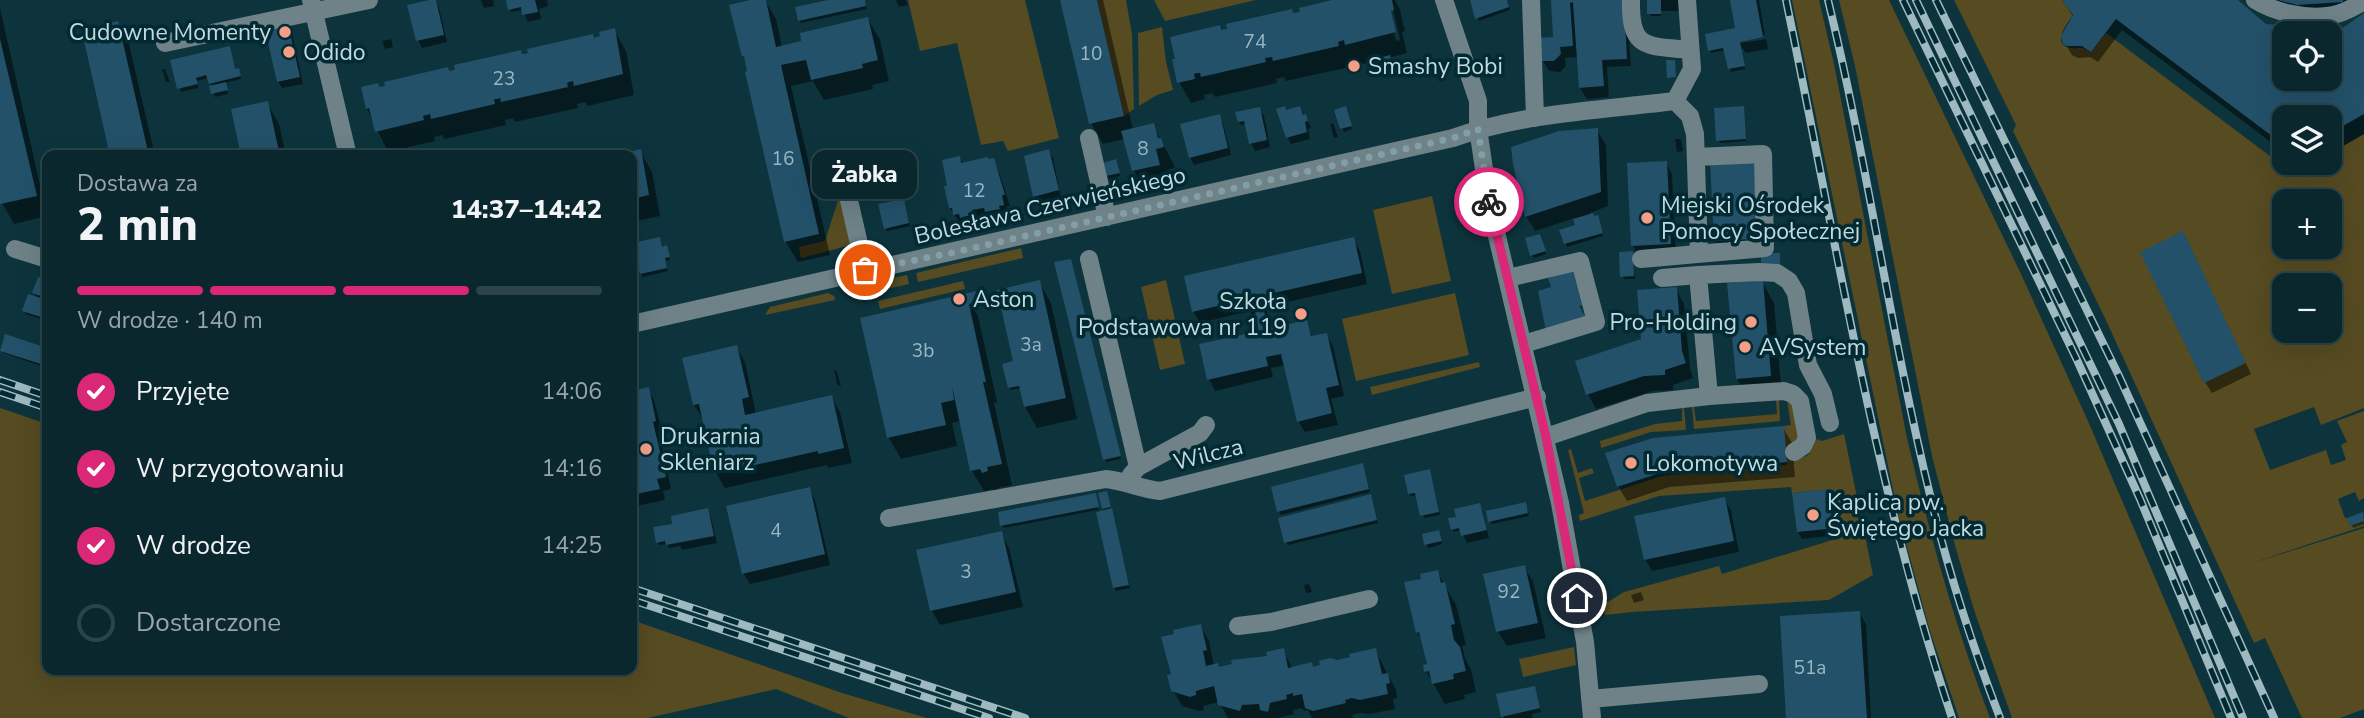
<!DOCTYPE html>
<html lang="pl">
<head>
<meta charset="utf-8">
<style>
	body { margin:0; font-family:"Nunito Sans",sans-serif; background:#132f35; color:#f1f3f6; height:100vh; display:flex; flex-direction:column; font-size:26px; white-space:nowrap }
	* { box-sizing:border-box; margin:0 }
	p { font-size:23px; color:#99a5aa }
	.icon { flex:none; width:38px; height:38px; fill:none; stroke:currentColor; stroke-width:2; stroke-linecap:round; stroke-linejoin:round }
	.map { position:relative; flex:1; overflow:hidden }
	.sheet { position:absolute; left:42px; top:150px; width:595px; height:525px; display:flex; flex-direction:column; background:#0a272d; border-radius:14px; box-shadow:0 7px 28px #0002,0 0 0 2px #2a4449 }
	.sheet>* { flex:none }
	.tools { position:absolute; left:2272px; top:21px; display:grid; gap:14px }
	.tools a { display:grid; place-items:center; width:70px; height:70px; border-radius:14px; background:#0a272d; box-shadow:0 7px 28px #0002,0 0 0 2px #2a4449; font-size:35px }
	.pin { position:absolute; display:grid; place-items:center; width:60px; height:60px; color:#fff; margin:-30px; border:4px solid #fff; border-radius:50%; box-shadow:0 2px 7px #0007 }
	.courier { position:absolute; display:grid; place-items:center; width:70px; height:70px; margin:-35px; border:5px solid #db2777; border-radius:50%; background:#fff; color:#222; box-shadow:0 2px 9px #0007 }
	.bubble { position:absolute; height:49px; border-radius:14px; background:#0a272d; box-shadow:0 7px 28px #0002,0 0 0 2px #2a4449; font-size:23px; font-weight:800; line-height:49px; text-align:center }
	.summary em { font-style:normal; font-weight:800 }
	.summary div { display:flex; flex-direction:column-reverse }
	.summary { display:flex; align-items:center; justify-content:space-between; height:119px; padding:0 35px }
	h1 { font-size:46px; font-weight:800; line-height:52px }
	.bar { display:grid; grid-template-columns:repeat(4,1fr); gap:10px 7px; align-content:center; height:84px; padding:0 35px }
	.bar i { height:9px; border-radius:5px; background:#2a4449 }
	.bar .current { background:#db2777 }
	.bar p { grid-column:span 4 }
	ol { padding:0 35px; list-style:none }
	li { display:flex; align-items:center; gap:21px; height:77px }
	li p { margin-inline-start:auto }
	li .icon { padding:7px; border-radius:50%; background:#db2777; color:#fff; stroke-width:4 }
	li:last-child { color:#99a5aa }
	li i { width:38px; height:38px; border:4px solid #2a4449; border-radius:50% }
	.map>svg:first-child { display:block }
	.green { fill:#564b21; fill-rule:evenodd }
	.shadow { fill:#0007; fill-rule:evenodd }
	.building { fill:#23516a; fill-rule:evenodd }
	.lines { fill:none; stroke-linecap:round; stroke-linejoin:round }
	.minor { stroke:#6e8288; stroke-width:18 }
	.rail-casing { stroke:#9eb9c0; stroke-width:8 }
	.rail { stroke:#022a32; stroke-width:5; stroke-dasharray:16; stroke-linecap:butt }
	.done { stroke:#829fa7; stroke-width:7; stroke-dasharray:0 12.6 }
	.route { stroke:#db2777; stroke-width:9 }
	.poi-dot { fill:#f49e88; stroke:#022a32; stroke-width:2.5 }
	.labels { text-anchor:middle; stroke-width:7; stroke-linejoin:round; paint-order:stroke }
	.number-label { font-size:19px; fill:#9ab7c2 }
	.poi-label { font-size:23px; fill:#c1d9e0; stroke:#022a32; text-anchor:start }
	.street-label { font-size:23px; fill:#c1d9e0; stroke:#022a32 }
</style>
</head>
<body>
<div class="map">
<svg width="2364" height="718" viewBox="0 0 2364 718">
	<rect width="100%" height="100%" fill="#0d343c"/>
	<path class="green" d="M908,0h117l34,138 -51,13 -5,-10 -22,4 -24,-102 -37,8z
		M1097,0h29l6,34 2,75 -10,7z
		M1154,0h102l-91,21z
		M1792,0h27l15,64 73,374c22,95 48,188 83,280h-31l-30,-90 -31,-114z
		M1839,0h50l132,274 67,147 127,297h-203l-37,-105 -19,-64 -24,-93 -77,-390z
		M1954,0h108l11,15c-6,8 -22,29 -3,33 12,2 8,-4 21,4l15,-19 172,129 6,-7v8h45v-9l35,-20v274l-43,17 -7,-18 -60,22 16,41 56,-20 5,15 15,-5 -5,-15 6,-3 -10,-21 27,-10v87l-5,3 -4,-9 -17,7 7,19h2l3,8 14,-5v5l-115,38 115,-36v181l-24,9h-38l-37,-80 -11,5 -150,-327 -91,-185 3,-6zM2284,201h45v46h-45zM2284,285h45v46h-45z
		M1162,27l4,35 7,28 -16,5 -18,11 -1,-73z
		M840,194l11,51 -50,13 -2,-11 26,-6z
		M1432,196l19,85 -59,13 -19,-84z
		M1021,248l2,10 -105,24 -2,-9z
		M907,275l2,9 -58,13 -1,-7 5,-4z
		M1166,280l19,84 -25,6 -19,-83z
		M963,281l2,8 -85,20 -2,-8z
		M828,293l6,3 1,4 -70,15 5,-8z
		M1455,293l14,62 -113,26 -14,-62z
		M1479,362l1,5 -108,28 -2,-8z
		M1776,400h3l1,21 -86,8 -2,-22h2l2,14 81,-7z
		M1787,401l5,2 7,31 -3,7 -5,3 1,18 16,-7 9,-16 5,2 22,-7 29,141 -44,25 -197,12 -27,3 -2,-10 21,-13 95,-26 3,8 133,-41 -2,-8 -17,3 -5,-39 -39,4 -1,-6 -132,9 -79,25 -1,-6 5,-2 -16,-63 3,-1 7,24 14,-5 2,5 -15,5 6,23 77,-25 125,-11 -3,-39 7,-1z
		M1682,407h2l2,23 -35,2 -50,16 -1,-7 55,-17 27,-3z
		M0,408l47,16v246h585v-50l210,73 85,25h-78l-73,-29 -128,29h-648z
		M1574,647l2,18 -53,12 -4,-18z"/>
	<path class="shadow" d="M435,0l4,8 8,34 -25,6 -4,-8z
		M481,0h12l1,6 -10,2z
		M507,0h40l1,6 -9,3 2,10 -13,3 -5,-12 -12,2z
		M758,0h7l11,19 6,28 22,-5 64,-23 12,21 9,41 -17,4 1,4 -49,11 -11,-19 -22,5 39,169 -32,7 -12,-20 -38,-178 -5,-8z
		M836,0h29l2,9 -66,14 -2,-3z
		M896,0h10l2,5 -9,2z
		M1062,0h41l30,130 20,-5 19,36 3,7 -8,2 4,15 -25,6 -12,-20 -9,-32 -22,5 -12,-21z
		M1340,0h55l5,10 5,21 -3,1 5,21 -18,5 5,15 -12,4 -5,-17 -18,5 -2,-4 -8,1 1,5 -64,14 -2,-4 -8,2 1,4 -62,14 -3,-4 -8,2 1,4 -14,4 -12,-21 42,-50 73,-17zM1389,10h4l7,30 -4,1z
		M1472,0h35l3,10 -31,11z
		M1553,0h59l15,7 4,59 -24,1 2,30 -22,2 -7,-11 -2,-31 -13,1 1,8 -6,6 -10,-1 -3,-3 -7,-12 15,-18z
		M1648,0h33l1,11h-21v5h-10z
		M1731,0h28l6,35 -24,5v3l25,-4 2,10 -22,4 -5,-7 4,23 -14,3 -5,-22 -15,3 -1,-3 28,-14z
		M2064,0h171l30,26 77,5 22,-16v119l-35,20v-37h-45v35l-162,-122 -24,32 -8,-5 -12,1 -6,-3 -9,-15 10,-23zM2284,33h45v46h-45z
		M2261,0h103l-17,17z
		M0,8l47,208 -33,8 -12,-21 -2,-7z
		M117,23l12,21 26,112h-43z
		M287,26l5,7 11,51 -21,4 -4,-7z
		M614,30l12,21 8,44 -46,11 -3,-4 -8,2 1,4 -63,14 -2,-4 -3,1 -5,1 1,5 -62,14 -2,-4 -8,2 1,4 -47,11 -21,-43 13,-20 215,-49z
		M391,39l2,8 -8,2 -3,-8z
		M172,61l63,9 5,3 1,6 -16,4 3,11 -13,3 -6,-19 -12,3 1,7 -17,4z
		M162,69h3l5,13h-4z
		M267,103l12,21 7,32h-43z
		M1300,108l9,15 2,5 -3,1 2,10 -19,5 -4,-7 -1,-26z
		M1743,108l3,33 -26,2 -2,-3z
		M1259,109l5,7 6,31 -15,4 -4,-8 -4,-19 -6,1 -2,-3z
		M1337,111h10l5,18 -8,3z
		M1219,116l4,7 8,32 -37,10 -4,-8z
		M1333,123l5,14 -4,1 -4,-14z
		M1597,130l9,15 2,61 -18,7 3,5 6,2 4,16 -36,11 -6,-16 16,-5 -2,-8 -40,13 -9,-15z
		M1675,139h6l2,12 -6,1z
		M640,151l12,21 8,44 -28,6v-66z
		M1049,151l4,7 8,40 -22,5 -5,-7z
		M959,158l4,6 30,-4 6,12 11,34h-3l2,10 -5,1 1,4 -12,2 -2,-4 -14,3 1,4 -10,2 -2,-3 -4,1 -12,-18 -1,-21z
		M1666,163l6,11 4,81 -37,2 -6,-11z
		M1711,163l52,87 -40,2 -7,-12z
		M2298,163h16l-9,5z
		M1105,164h12l3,12 -11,3z
		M905,204l5,22 -23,5 -2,-3z
		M1353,239l7,12 7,33 -101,23 4,19 6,3 30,-7 7,16 13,-3 7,11 11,50 -13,3 7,26 -33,7 -7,-11 -12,-56 -15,3 2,9 -58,14 -6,-12 52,-47 -4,-19 -5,2 -2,-4 -50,12 -7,-12z
		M1541,239l5,15 -12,4 -2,-3z
		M2188,245l63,129 -39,19 -7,-11z
		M662,248l6,3 2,9 -5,1 3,10 -25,6 -2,-3z
		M1633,256l2,23h-11l-2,-3z
		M1072,264l49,195 -15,3 -1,-3z
		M39,279l8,3v39l-21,-7 -2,-3 14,-12 -4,-6z
		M1039,282l12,21 26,116 -40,9 -12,-21 -4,-19 -10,2 -2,-3 7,-17z
		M1762,282l12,21 8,94 -33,3 -12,-21z
		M1676,289l8,15 6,64 3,10 -20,7v5l-20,1 -57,18 -8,-15 55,-53z
		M978,296l2,8 -8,2 6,10 19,86 -3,1 18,82 -14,3 1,4 -4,1 -2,-4 -9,2 -12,-20 -11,-50 -9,2 5,23 -56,13 -12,-21 -27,-119z
		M6,337l41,13v18l-43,-15 -2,-3z
		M736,347l9,15 11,52 75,-17 9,15 12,51 -24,5 -1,-3 -102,23 -9,-15 -13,-54 -9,-14z
		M834,369l3,3 4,15 -4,-3z
		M648,389l6,11 8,32 -3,1 12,56 -8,2 2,9 -33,7v-115z
		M1783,428l9,15 3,34 -126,10 -42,14 -9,-15z
		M1364,468l6,24 -89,23 -2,-3 -6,-24z
		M1431,474l9,41 -16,3 -7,-23 -6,1 -2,-3z
		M809,489l6,11 15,65 -80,19 -7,-11z
		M1830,490l4,8 5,37 -37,4 -4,-7z
		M1095,495l4,18 5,-1 -4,-17 8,1 22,92 -14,3 -2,-3 -17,-78 -93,18 -2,-3z
		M1372,499l6,24 -90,22 -2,-3z
		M1724,499l7,11 8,42 -87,19 -7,-12z
		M1479,505l4,7 6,26 -22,5 -6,-13 -7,2 -2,-3 3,-10z
		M1527,507l2,9 -37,8 -2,-3z
		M707,510l4,8 6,25 -35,7 -2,-4 -11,2 -2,-4 -8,1 -1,-3 13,-16z
		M2362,514l2,10 -11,4 -1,-3z
		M1001,533l8,15 14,59 -83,18 -8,-14z
		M1424,535h16l2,9 -14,4z
		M1524,567l9,14 13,57 -39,8 -9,-14 -13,-57z
		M1437,572l19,33 10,40 -4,1 3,12 6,12 5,22 -12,3 1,4 -20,5 -19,-33 3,-6 -5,-21 -7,-12 6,-52z
		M1309,584l3,8 -6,1 -2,-8z
		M1641,592l3,8 -10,3 -3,-8z
		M1859,613l7,11 5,94h-83z
		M1200,626l9,15 5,25 5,3 50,-12 14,-7 9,18h21l62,-18 21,40 1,8 -4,1 2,10 -25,5 -9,-1 -9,2 1,3h-41l-4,-8 -4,1 -2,-3 -9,2 1,4 -16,4h-50l-9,-16 -16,4 1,4 -5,1 -17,-5 -9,-16v-15z
		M1535,688l6,24 -9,2 1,4h-29l-5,-22z"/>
	<path class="building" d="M429,0h7l8,35 -28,6 -9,-36z
		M506,0h29l3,12 -16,3 -1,-8 -13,3z
		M750,0h16l10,47 25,-6 -1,-8 68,-16 10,43 -16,4 1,4 -52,12 -5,-20 -25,5 38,169 -35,8 -38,-166 -1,-4 2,-1 -3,-15 -2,1 -13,-52z
		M828,0h37l1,6 -68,15 -3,-14z
		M1060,0h37l27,116 -35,8z
		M1332,0h60l2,10 -3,1 5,21 -51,13 -1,-5 -6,2 1,4 -66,15 -1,-4 -7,1 1,4 -65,15 -1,-4h-3l-3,1 1,5 -18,4 -5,-24h3l-5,-22 50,-12 1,5 6,-1 -1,-5 66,-15 1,4 7,-1 -1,-4z
		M1470,0h37l2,7 -34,12z
		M1551,0h73l3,59 -25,1 2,26 -25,2 -6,-86 -3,1 3,43 -13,1 1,7 -7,7h-12l-5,-23 16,-1z
		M1647,0h14v14h-14z
		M1730,0h26l7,37 -23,5 5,24 -17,3 -5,-21 -15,3 -3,-17 30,-6z
		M2062,0h176l28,24 75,5 23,-16v101l-35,20v-17h-45v28l-168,-126 -25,33 -9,-6h-15l-4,-2 -2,-8 12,-21zM2284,33h45v46h-45z
		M2278,0h65v2l-46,3z
		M118,21l31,135h-39l-25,-111 -3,-15z
		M288,24l12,53 -23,5 -12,-53z
		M615,28l8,46 -49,12 -1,-5 -4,1 -2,1 1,4 -67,15 -1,-4 -3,1h-3l1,5 -64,15 -1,-5 -7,2 1,4 -49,12 -6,-24 -3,1 -5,-22 17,-4 1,4 6,-1 -1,-4 64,-15 1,4 6,-1 -1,-5 67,-15 1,4h3l3,-1 -1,-4 66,-15 1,4 6,-2 -1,-4z
		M0,39l37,157 -37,8z
		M230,46l5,23 4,-1 2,8 -32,8 -3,-9 -10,3 2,6 -21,5 -7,-29z
		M1390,55l4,15 -15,4 -4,-15z
		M1666,60h9l1,17 -9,1z
		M226,82l2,8 -17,4 -2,-8z
		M268,101l12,55h-39l-10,-47z
		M1285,106l1,4 14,-4 3,9 3,-1 2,7 -3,1 2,10 -21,6 -10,-29z
		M1346,106l6,20 -12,3 -6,-19z
		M1744,106l2,33 -30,2 -2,-33z
		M1260,107l7,33 -18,4 -5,-23 -6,1 -3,-10z
		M1220,114l8,34 -39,10 -9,-34z
		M1154,123l4,15h3l3,9 -8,2 4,16 -28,6 -11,-40z
		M1598,128l3,64 -76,25 -12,-53 -2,-17 48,-16z
		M641,149l8,46 -17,4v-43h-6l-1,-3z
		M1049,149l10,41 -26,7 -9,-41z
		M960,156l1,7 27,-6v2l6,-1 11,37h-3l2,10 -5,1 1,3 -15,3 -1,-4 -12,2 1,4 -13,4 -1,-4 -6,1 -1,-7h-3l-5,-22h3l-5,-26z
		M1116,159l4,14 -14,3 -3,-13z
		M1755,159l3,80 -44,2 -4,-79z
		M1667,161l4,83 -40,2 -4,-83z
		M904,199l5,24 -25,6 -6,-25z
		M1593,213l1,3 4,-1 5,18 -39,11 -5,-14 16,-5 -2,-6z
		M2183,231l63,132 -42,20 -64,-131z
		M1540,234l6,17 -16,5 -5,-18z
		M660,237l2,10 5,-2 3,12 -5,1 2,10 -27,6 -8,-31z
		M1354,237l8,36 -101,23 6,29 8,-2 1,4 31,-7 4,16 16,-3 12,52 -13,3 6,25 -35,9 -16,-68 -15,3 2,9 -61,14 -8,-36 60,-13 -6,-29 -9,2 -1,-4 -51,12 -8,-36z
		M1633,251l1,25 -14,1 -1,-25z
		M1761,253h19v12l-19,-1z
		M1071,259l50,197 -18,4 -49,-198z
		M1573,270l11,35 -5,1 7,12 -40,13 -8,-40 13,-4 -3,-9z
		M38,277l9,3v18l-15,-5z
		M1040,280l26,118 -42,9 -5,-21 -11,2 -6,-24 11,-3 -16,-71z
		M1763,280l8,96 -35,3 -9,-96z
		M1677,287l5,64 4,12 -21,7v5l-21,1 -58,19 -11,-34 66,-22 -4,-49z
		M977,291l2,10 -10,3 17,78h-3l19,82 -15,3 1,4 -6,2 -2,-4 -10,2 -18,-85 2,14 -13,3 5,22 -59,13 -27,-120z
		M28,294l19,6v19l-25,-8z
		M5,334l42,14v18l-47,-15z
		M737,345l12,52 -7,2 3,16 87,-20 12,53 -26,6v-3l-104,23 -15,-70 -6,1 -11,-47z
		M649,387l7,34 -3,1 13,55 -9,2 3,10 -28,6v-104z
		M1784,426l3,36 -127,11 -43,14 -12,-34 48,-15z
		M1363,463l6,26 -92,23 -6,-25z
		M1430,469l9,43 -19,4 -5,-23 -7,1 -4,-19z
		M810,487l15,67 -83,20 -16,-68z
		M1831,489l5,39 -39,4 -5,-39z
		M1107,491l4,16 -9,2 -4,-16z
		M1096,493l3,14 -99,19 -2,-14z
		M1371,494l6,26 -93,23 -6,-25z
		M1725,497l9,44 -90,19 -10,-44z
		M1526,502l2,11 -40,9 -2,-11z
		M1480,503l7,27 -26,6 -2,-8 -8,2 -3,-12 8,-1 -2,-8z
		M708,508l6,28 -48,9 -1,-4 -9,2 -3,-16 19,-3 -1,-8z
		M1112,508l17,77 -16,3 -17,-76z
		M2363,512l1,9 -14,5 -3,-8z
		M1439,530l3,11 -18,4 -2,-11z
		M1002,531l14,61 -86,19 -14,-61z
		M1525,565l13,58 -42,9 -13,-58z
		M1438,570l3,13 4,-1 10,42 -4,1 3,15 6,7 6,24 -13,3 1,5 -22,5 -3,-13 -5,1 -1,-7 4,-1 -8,-32 -3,1 -12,-51 17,-3 -1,-5z
		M1860,611l7,107h-81l-6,-102z
		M1201,624l6,26 -4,1 3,15 12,-3 1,4 13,-3 -1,-4 36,-4 -1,-4 18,-4 4,20 24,-6 1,5 7,-2 -1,-4 11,-3 7,2 13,-3 -1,-3 27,-6 6,26 6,-1 2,10 -4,1 2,10 -28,6 -8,-2 -7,2 1,3 -33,8 -8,-3 -3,-14 -9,2v-3l-7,2 1,4 -17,4 -2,9 -8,-2 -1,-6 -17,1 -2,6 -22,-6 -4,-19 -18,5v4l-6,2 -19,-6 -4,-16 4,-1 -10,-37 13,-3 -1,-4z
		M1535,686l5,22 -39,9 -5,-23z"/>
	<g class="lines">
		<path class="minor" d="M311,0l37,156
			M1444,0l34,101v28l11,73 71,301 25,139 7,76
			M1531,0l4,118
			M1631,0c-1,51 16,45 58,50
			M2255,0c19,12 49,19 72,16 13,-1 26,-8 37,-15
			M165,43l204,-43
			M1675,101l17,-32 -5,-69
			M1089,138l18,79
			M843,174l22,96
			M15,249l32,10
			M1089,259l49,208
			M1641,259l124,-11 -2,-94 -67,3
			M1698,275l61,-3 18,1 12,8 7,12 12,72 15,29 7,29
			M1508,278l72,-17 16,61 -72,22
			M632,324l821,-186c70,-25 149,-28 222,-37l15,15 5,18 4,120
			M1709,396l75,-5 9,3 7,7 7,37 -4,8 -9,6
			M1546,437l101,-34 62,-7 -11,-121 -36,3
			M1131,475l7,-8 62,-34 6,-8
			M889,518l217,-39c19,2 35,10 54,12l377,-94
			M1238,626l33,-4 98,-23
			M1590,699l169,-15"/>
		<defs>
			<path id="rail" d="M1786,0c50,240 88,485 166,718
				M1828,0c40,164 62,331 102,495 18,76 42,150 70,223
				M1903,0l174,360 63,139 91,219
				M1916,0l203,424 124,294
				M1936,0l183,376 155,342
				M0,380l47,16
				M0,392l47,16
				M632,588l393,130
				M632,600l357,118"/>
		</defs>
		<use href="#rail" class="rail-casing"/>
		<use href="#rail" class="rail"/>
	</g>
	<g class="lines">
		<path class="done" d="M865,270l86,-17 502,-115 25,-9 11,73"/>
		<path class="route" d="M1489,202l57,235 31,161"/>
	</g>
	<g class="poi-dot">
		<circle cx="285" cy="32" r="7"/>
		<circle cx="289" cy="52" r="7"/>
		<circle cx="1354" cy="66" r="7"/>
		<circle cx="1647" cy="218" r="7"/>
		<circle cx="959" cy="299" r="7"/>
		<circle cx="1301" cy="314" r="7"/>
		<circle cx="1751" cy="322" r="7"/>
		<circle cx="1745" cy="347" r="7"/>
		<circle cx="646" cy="449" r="7"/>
		<circle cx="1631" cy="463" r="7"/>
		<circle cx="1813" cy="515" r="7"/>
	</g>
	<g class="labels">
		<g class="number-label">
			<text x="1255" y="48">74</text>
			<text x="1091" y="60">10</text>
			<text x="504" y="85">23</text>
			<text x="1143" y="155">8</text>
			<text x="783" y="165">16</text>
			<text x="974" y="197">12</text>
			<text x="1031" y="351">3a</text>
			<text x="923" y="357">3b</text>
			<text x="776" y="537">4</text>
			<text x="966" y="578">3</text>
			<text x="1509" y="598">92</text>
			<text x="1810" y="674">51a</text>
		</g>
		<g class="poi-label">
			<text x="271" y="40" text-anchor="end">Cudowne Momenty</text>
			<text x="303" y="60">Odido</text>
			<text x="1368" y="74">Smashy Bobi</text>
			<text x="1661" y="213">Miejski Ośrodek<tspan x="1661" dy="26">Pomocy Społecznej</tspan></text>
			<text x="973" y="307">Aston</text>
			<text x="1287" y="309" text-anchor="end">Szkoła<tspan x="1287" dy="26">Podstawowa nr 119</tspan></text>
			<text x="1737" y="330" text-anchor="end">Pro-Holding</text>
			<text x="1759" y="355">AVSystem</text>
			<text x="660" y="444">Drukarnia<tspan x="660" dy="26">Skleniarz</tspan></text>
			<text x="1645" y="471">Lokomotywa</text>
			<text x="1827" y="510">Kaplica pw.<tspan x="1827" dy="26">Świętego Jacka</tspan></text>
		</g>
		<g class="street-label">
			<text transform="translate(1050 205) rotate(-13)" y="8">Bolesława Czerwieńskiego</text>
			<text transform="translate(1208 454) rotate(-14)" y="8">Wilcza</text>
		</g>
	</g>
</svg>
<div class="tools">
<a><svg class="icon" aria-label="locate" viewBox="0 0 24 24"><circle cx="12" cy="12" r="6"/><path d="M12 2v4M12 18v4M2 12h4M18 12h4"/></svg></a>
<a><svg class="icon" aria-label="layers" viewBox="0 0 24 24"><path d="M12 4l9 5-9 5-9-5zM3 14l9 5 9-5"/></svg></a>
<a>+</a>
<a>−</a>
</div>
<div class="pin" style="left:865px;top:270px;background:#ea580c"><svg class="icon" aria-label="bag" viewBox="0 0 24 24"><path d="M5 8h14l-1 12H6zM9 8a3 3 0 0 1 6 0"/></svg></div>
<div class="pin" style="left:1577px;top:598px;background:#1f2937"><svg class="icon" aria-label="home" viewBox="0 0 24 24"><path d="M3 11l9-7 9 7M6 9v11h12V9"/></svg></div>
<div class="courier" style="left:1489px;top:202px"><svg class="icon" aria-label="bike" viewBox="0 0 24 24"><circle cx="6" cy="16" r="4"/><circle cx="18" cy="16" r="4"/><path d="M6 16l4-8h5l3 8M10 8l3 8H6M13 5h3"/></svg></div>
<div class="bubble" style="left:812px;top:150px;width:105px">Żabka</div>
<section class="sheet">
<div class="summary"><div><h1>2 min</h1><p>Dostawa za</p></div><em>14:37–14:42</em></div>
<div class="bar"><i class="current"></i><i class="current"></i><i class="current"></i><i></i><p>W drodze · 140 m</p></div>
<ol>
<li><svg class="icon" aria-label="check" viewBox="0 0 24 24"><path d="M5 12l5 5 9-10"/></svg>Przyjęte<p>14:06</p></li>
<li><svg class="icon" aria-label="check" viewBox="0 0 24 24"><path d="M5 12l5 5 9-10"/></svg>W przygotowaniu<p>14:16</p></li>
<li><svg class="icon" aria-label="check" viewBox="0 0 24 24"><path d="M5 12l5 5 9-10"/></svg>W drodze<p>14:25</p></li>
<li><i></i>Dostarczone</li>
</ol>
</section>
</div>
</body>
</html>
